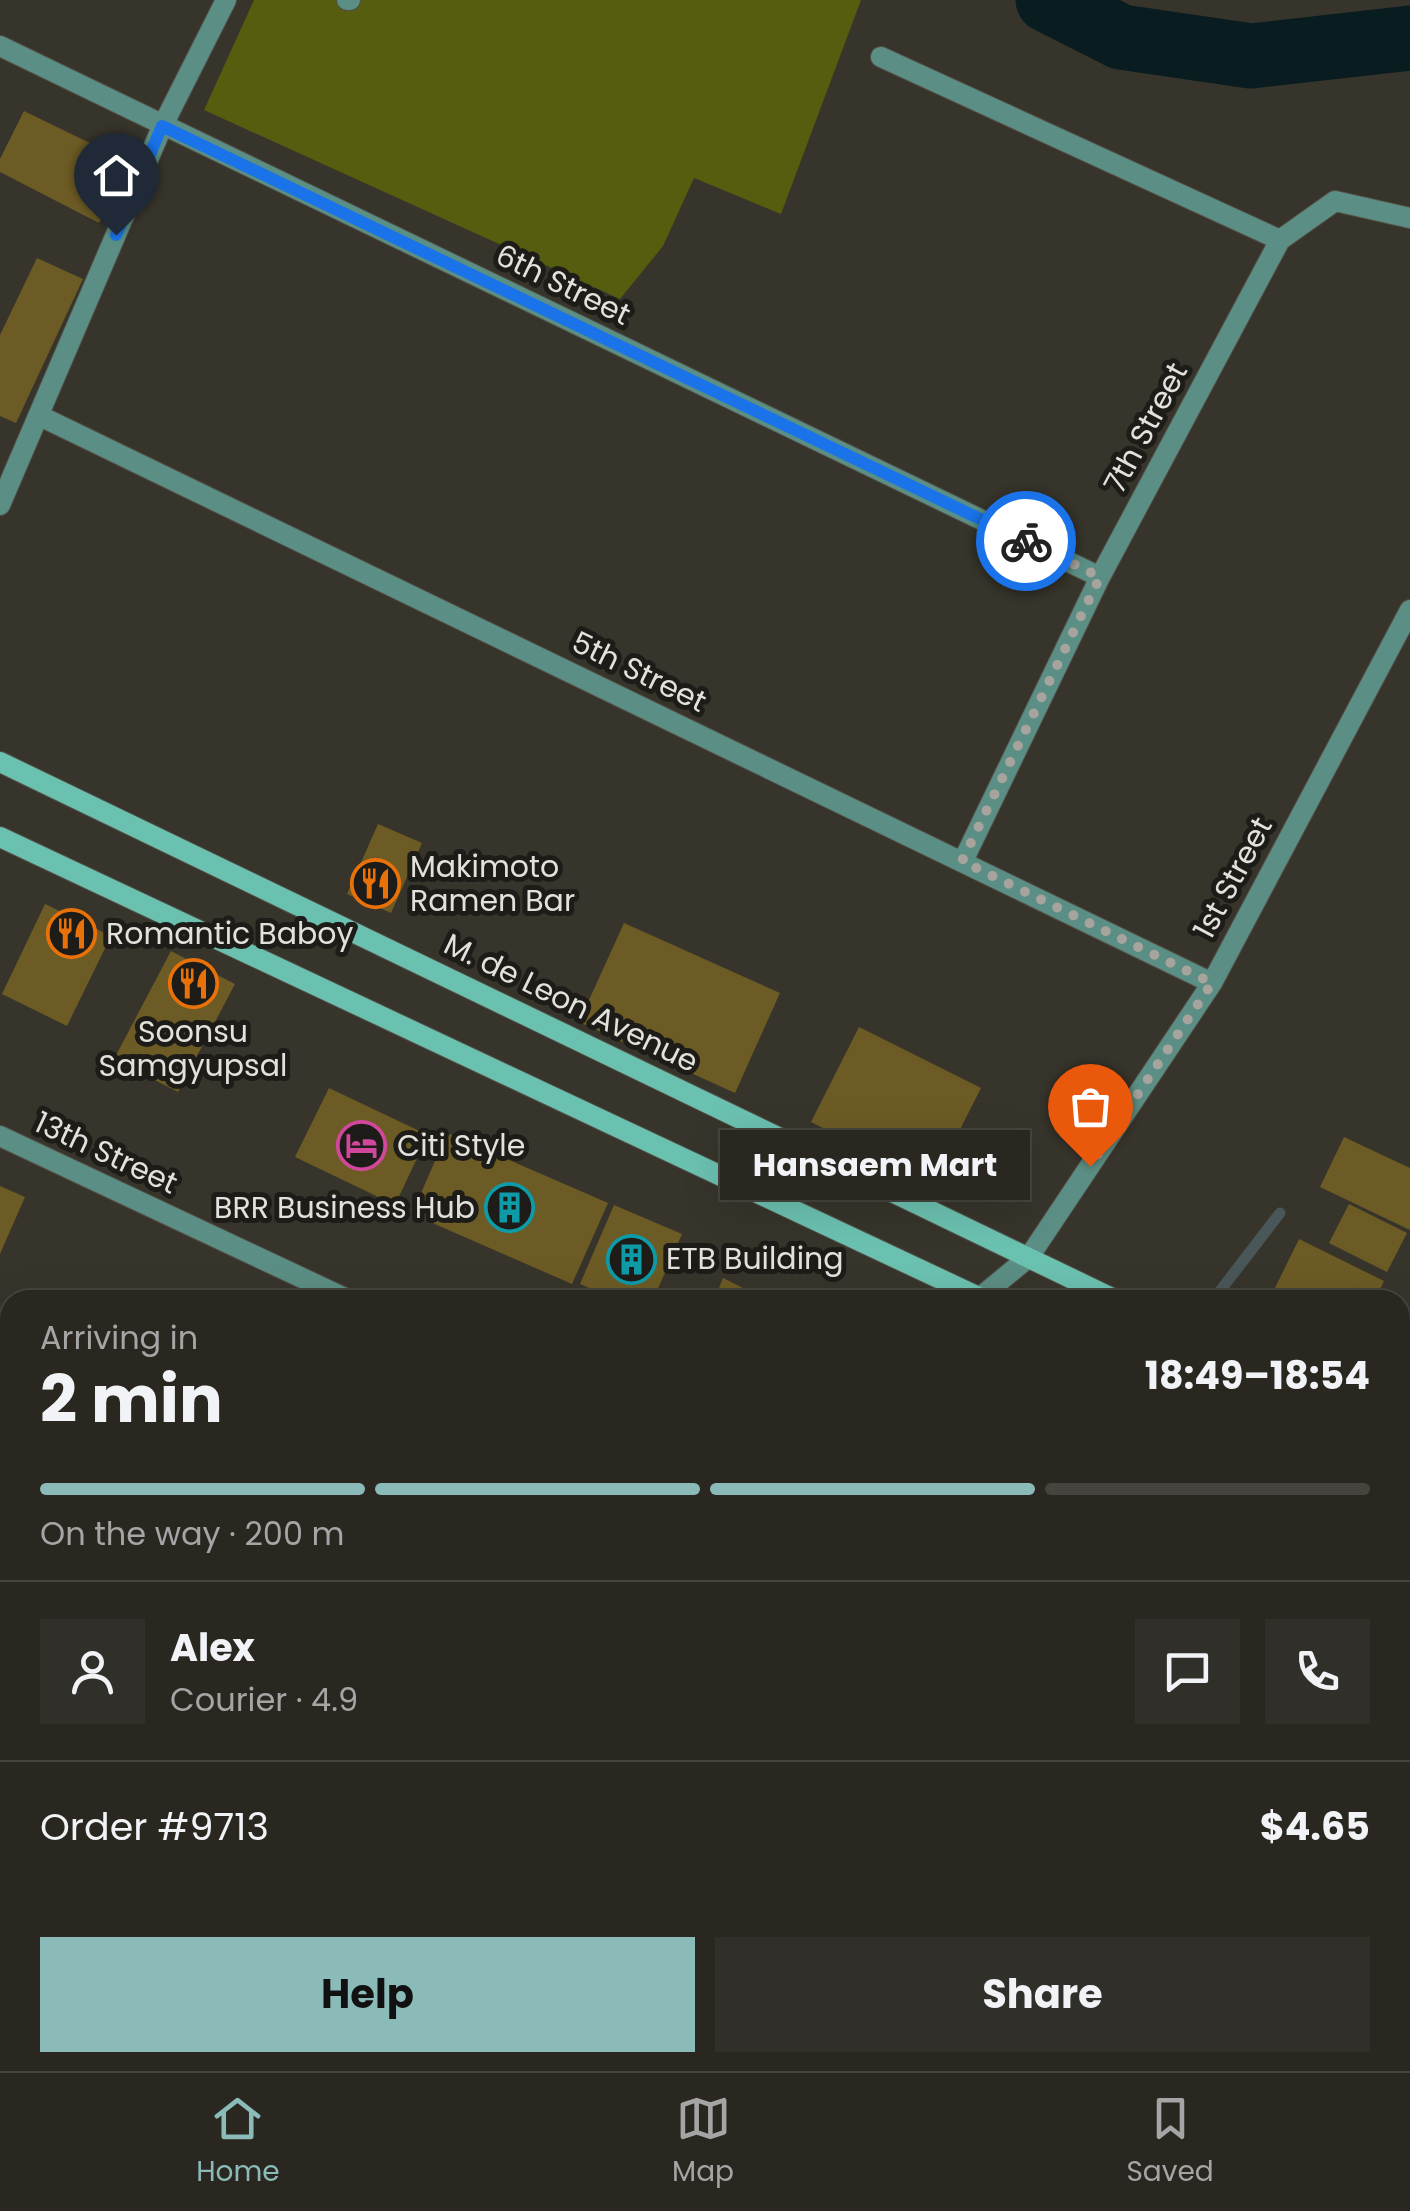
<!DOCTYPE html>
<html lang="en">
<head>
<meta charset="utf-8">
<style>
	body { margin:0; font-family:Poppins,sans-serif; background:#312f29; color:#f1f3f6; height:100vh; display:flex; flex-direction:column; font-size:38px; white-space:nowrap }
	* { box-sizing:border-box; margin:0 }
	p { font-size:32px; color:#a5a5a5 }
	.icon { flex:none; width:55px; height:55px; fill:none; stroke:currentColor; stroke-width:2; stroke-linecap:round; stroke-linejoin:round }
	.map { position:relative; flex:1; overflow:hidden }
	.side { position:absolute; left:0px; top:1290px; width:1410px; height:782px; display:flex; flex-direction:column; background:#292720; border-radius:30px 30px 0 0; box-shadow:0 10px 40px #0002,0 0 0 2px #45443e }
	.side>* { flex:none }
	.pin { position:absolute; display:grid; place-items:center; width:85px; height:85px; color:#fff; margin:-102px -42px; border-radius:50% 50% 50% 0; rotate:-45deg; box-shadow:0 0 10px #0007 }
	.pin .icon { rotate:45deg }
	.courier { position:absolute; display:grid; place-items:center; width:100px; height:100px; margin:-50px; border:8px solid #1a73e8; border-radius:50%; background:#fff; color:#222; box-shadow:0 2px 12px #0007 }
	.bubble { position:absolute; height:70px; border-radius:0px; background:#292720; box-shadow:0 10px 40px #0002,0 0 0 2px #45443e; font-size:32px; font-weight:700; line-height:70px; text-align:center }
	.overview em { font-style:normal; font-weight:700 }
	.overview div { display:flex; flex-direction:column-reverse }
	.overview { display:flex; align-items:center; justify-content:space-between; height:170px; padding:0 40px }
	h1 { font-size:65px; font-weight:700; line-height:75px }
	.bar { display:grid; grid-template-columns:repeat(4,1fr); gap:15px 10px; align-content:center; height:120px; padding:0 40px }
	.bar i { height:12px; border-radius:8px; background:#45443e }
	.bar .selected { background:#8bbbb9 }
	.bar p { grid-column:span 4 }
	.line { display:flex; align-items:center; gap:25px; padding:0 40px; border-top:2px solid #45443e }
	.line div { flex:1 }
	.round { display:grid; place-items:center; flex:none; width:105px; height:105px; border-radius:0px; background:#312f29 }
	.primary-button { display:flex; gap:20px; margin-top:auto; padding:20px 40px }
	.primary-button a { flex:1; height:115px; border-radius:0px; background:#8bbbb9; color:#111; font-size:40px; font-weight:700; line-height:115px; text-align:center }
	.primary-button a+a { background:#312f29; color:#f1f3f6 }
	.menu { display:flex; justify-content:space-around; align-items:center; height:140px; border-top:2px solid #45443e; background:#292720; font-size:28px; color:#a5a5a5 }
	.menu a { display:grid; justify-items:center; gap:5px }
	.menu .selected { color:#8bbbb9 }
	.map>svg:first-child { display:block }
	.green { fill:#565d0f }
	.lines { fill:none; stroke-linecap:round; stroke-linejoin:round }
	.stream { stroke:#4a5758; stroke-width:11 }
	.river { stroke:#091c20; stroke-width:65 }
	.building { fill:#6c5b24 }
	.lane-casing { stroke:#535047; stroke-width:22 }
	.street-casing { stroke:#535047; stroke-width:22 }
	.secondary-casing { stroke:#535047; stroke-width:22 }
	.primary-casing { stroke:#535047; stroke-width:28 }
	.lane { stroke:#5b8e84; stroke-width:20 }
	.street { stroke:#5b8e84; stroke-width:20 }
	.secondary { stroke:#6bc1b0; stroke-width:20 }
	.primary { stroke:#77e8d3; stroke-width:25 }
	.done { stroke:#a7a49d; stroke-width:10; stroke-dasharray:0 18 }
	.route { stroke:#1a73e8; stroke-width:12 }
	.labels { text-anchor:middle; stroke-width:10; stroke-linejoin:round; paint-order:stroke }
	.street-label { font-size:30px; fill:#e3e1db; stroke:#1d1c18 }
	.poi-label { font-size:30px; fill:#e3e1db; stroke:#1d1c18; text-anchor:start }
</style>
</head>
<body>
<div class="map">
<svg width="1410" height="2071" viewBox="0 0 1410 2071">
	<rect width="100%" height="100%" fill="#37342b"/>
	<path class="green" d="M254,0h607l-80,214 -87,-36 -31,68 -43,53 -416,-189z"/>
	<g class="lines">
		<path class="stream" d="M1213,1300l67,-87
			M341,2071l8,-9"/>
		<path class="river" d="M1048,0l73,37 130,19 159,-18"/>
	</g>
	<path class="building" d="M24,111l105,51 -30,61 -99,-51v-13z
		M37,258l46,21 -67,144 -16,-7v-81z
		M378,824l44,19 -31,70 -44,-19z
		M45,904l66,32 -44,90 -65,-32z
		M624,923l156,70 -45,100 -156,-71z
		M171,951l64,33 -57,108 -64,-33z
		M859,1027l122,61 -48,95 -122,-61z
		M329,1088l99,47 -33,70 -100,-48z
		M447,1133l161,70 -36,81 -160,-70z
		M1344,1137l66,31v62l-90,-43z
		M0,1186l25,11 -25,57z
		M1349,1204l58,29 -20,39 -58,-29z
		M614,1205l68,29 -29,66h-37l-36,-16z
		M1299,1239l85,42 -9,19h-81l-20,-10z
		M723,1278l44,22h-53z
		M1405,1539l5,2v90l-10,-5v-77z
		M388,2062h96l1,9h-106z"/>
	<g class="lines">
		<defs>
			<path id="lane" d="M347,0h3
				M1192,2062l21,9
				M1263,2062l20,9"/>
			<path id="street" d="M0,46l1100,531
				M881,57l399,183
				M40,416l1172,567
				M0,505l162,-378 64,-127
				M963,861l137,-284 180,-337 55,-39 75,17
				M0,1136l349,164
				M977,1300l52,-43 183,-274 198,-373
				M0,1443l10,5
				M0,1763l10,5
				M0,2001l10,-6"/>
			<path id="secondary" d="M0,762l1116,538
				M0,837l985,463
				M1400,1467l10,14"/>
			<path id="primary" d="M1400,1353l10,-22
				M1062,2071l4,-9"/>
		</defs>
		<use href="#lane" class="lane-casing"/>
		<use href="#street" class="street-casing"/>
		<use href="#secondary" class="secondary-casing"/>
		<use href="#primary" class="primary-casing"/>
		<use href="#lane" class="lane"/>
		<use href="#street" class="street"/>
		<use href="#secondary" class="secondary"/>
		<use href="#primary" class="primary"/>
	</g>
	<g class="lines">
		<path class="done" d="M1026,541l74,36 -138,284 250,122 -122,183"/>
		<path class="route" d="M116,235l46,-109 864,415"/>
	</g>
	<defs>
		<symbol id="restaurant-ring" viewBox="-11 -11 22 22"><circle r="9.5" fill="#1d1c18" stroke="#e8710a" stroke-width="1.5"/><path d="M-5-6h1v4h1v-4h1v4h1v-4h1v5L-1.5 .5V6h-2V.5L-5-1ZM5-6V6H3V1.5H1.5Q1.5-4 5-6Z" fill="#e8710a"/></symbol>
		<symbol id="hotel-ring" viewBox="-11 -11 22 22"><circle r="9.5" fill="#1d1c18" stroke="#d1479c" stroke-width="1.5"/><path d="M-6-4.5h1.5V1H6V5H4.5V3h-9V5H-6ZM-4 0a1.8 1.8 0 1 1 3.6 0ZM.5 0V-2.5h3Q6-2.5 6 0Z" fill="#d1479c"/></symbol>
		<symbol id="building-ring" viewBox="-11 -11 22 22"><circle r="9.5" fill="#1d1c18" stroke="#0f9aa8" stroke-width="1.5"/><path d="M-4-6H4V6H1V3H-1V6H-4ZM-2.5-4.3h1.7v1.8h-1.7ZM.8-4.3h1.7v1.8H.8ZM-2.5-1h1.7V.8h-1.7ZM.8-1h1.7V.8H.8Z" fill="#0f9aa8"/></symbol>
	</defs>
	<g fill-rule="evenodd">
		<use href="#restaurant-ring" x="348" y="856" width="55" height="55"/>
		<use href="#restaurant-ring" x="44" y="906" width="55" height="55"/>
		<use href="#restaurant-ring" x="166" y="956" width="55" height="55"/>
		<use href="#hotel-ring" x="334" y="1118" width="55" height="55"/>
		<use href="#building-ring" x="482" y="1180" width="55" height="55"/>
		<use href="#building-ring" x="604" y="1232" width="55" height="55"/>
	</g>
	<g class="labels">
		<g class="street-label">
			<text transform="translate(563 285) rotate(26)" y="10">6th Street</text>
			<text transform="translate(1146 428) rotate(-62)" y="10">7th Street</text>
			<text transform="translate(639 672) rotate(26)" y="10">5th Street</text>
			<text transform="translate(1233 878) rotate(-62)" y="10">1st Street</text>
			<text transform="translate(571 1003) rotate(26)" y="10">M. de Leon Avenue</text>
			<text transform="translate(106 1153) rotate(25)" y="10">13th Street</text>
		</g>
		<g class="poi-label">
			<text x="410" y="877">Makimoto<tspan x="410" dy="34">Ramen Bar</tspan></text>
			<text x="106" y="944">Romantic Baboy</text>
			<text x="193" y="1042" text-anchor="middle">Soonsu<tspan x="193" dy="34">Samgyupsal</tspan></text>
			<text x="397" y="1156">Citi Style</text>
			<text x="475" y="1218" text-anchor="end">BRR Business Hub</text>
			<text x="666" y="1269">ETB Building</text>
		</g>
	</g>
</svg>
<div class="pin" style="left:1090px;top:1166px;background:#ea580c"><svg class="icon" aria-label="bag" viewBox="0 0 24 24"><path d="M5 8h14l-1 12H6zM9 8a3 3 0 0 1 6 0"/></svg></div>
<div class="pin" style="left:116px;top:235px;background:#1f2937"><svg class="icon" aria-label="home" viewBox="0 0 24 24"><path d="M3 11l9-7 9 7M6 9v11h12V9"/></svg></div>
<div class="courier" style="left:1026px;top:541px"><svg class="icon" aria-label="bike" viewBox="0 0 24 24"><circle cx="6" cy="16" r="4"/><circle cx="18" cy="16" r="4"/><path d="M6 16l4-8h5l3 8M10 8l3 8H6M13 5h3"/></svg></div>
<div class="bubble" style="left:720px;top:1130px;width:310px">Hansaem Mart</div>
<section class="side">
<div class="overview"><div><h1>2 min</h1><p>Arriving in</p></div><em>18:49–18:54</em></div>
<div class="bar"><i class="selected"></i><i class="selected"></i><i class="selected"></i><i></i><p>On the way · 200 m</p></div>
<div class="line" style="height:180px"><a class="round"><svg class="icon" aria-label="person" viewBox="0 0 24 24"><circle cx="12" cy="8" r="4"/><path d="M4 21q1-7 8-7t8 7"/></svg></a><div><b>Alex</b><p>Courier · 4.9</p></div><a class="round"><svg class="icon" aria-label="chat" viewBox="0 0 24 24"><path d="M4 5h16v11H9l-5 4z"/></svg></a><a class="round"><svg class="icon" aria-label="phone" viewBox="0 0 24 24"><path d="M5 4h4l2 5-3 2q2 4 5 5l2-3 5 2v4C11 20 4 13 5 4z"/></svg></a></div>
<div class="line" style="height:130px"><div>Order #9713</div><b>$4.65</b></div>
<div class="primary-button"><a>Help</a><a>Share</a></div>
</section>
</div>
<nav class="menu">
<a class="selected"><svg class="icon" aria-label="home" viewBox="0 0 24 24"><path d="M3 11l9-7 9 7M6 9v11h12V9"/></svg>Home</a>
<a><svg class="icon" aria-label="map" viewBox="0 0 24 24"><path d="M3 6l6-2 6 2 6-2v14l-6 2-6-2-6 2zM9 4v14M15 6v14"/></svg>Map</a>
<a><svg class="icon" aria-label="saved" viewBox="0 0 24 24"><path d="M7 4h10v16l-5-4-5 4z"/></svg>Saved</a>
</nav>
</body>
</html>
